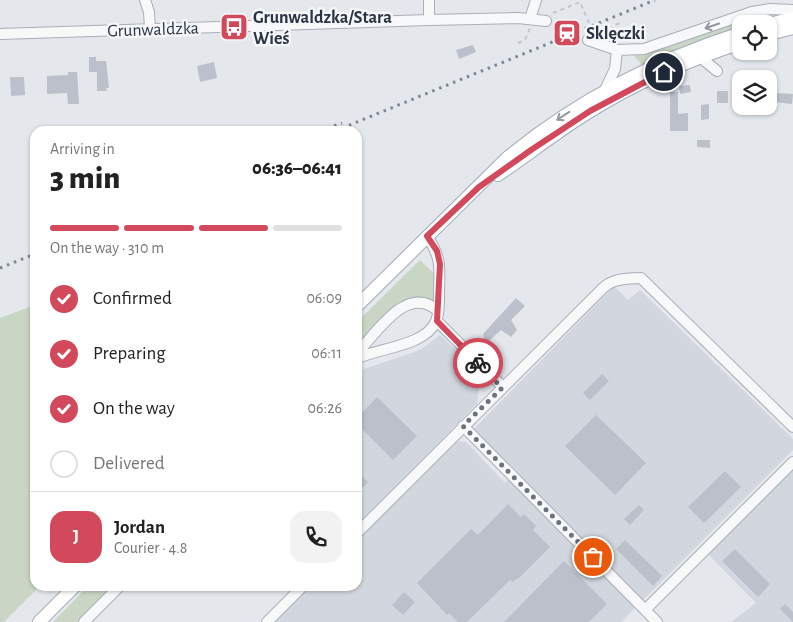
<!DOCTYPE html>
<html lang="en">
<head>
<meta charset="utf-8">
<style>
	body { margin:0; font-family:"Alegreya Sans",sans-serif; background:#f2f2f2; color:#222; height:100vh; display:flex; flex-direction:column; font-size:19px; white-space:nowrap }
	* { box-sizing:border-box; margin:0 }
	p { font-size:16px; color:#767676 }
	.icon { flex:none; width:28px; height:28px; fill:none; stroke:currentColor; stroke-width:2; stroke-linecap:round; stroke-linejoin:round }
	.map { position:relative; flex:1; overflow:hidden }
	.panel { position:absolute; left:30px; top:126px; width:332px; height:465px; display:flex; flex-direction:column; background:#fff; border-radius:15px; box-shadow:0 1px 4px #0004 }
	.panel>* { flex:none }
	.controls { position:absolute; left:732px; top:15px; display:grid; gap:10px }
	.controls a { display:grid; place-items:center; width:45px; height:45px; border-radius:10px; background:#fff; box-shadow:0 1px 4px #0004; font-size:25px }
	.pin { position:absolute; display:grid; place-items:center; width:42px; height:42px; color:#fff; margin:-21px; border:2px solid #fff; border-radius:50%; box-shadow:0 1px 5px #0007 }
	.courier { position:absolute; display:grid; place-items:center; width:50px; height:50px; margin:-25px; border:4px solid #d1495b; border-radius:50%; background:#fff; color:#222; box-shadow:0 1px 6px #0007 }
	.overview em { font-style:normal; font-weight:800 }
	.overview div { display:flex; flex-direction:column-reverse }
	.overview { display:flex; align-items:center; justify-content:space-between; height:85px; padding:0 20px }
	h1 { font-size:32px; font-weight:800; line-height:38px }
	.bar { display:grid; grid-template-columns:repeat(4,1fr); gap:8px 5px; align-content:center; height:60px; padding:0 20px }
	.bar i { height:6px; border-radius:4px; background:#e0e0e0 }
	.bar .active { background:#d1495b }
	.bar p { grid-column:span 4 }
	.line { display:flex; align-items:center; gap:12px; padding:0 20px; border-top:1px solid #e0e0e0 }
	.line div { flex:1 }
	.round { display:grid; place-items:center; flex:none; width:52px; height:52px; border-radius:15px; background:#f2f2f2 }
	ol { padding:0 20px; list-style:none }
	li { display:flex; align-items:center; gap:15px; height:55px }
	li p { margin-inline-start:auto }
	li .icon { padding:5px; border-radius:50%; background:#d1495b; color:#fff; stroke-width:4 }
	li:last-child { color:#767676 }
	li i { width:28px; height:28px; border:2px solid #e0e0e0; border-radius:50% }
	.map>svg:first-child { display:block }
	.built { fill:#d2d6de }
	.green { fill:#c9d6c5 }
	.building { fill:#bbc0ca }
	.lines { fill:none; stroke-linecap:round; stroke-linejoin:round }
	.minor-casing { stroke:#a9aeb7; stroke-width:12 }
	.major-casing { stroke:#a3abb8; stroke-width:14 }
	.path { stroke:#c2c5cb; stroke-width:2; stroke-dasharray:4 4; stroke-linecap:butt }
	.minor { stroke:#f7f8fa; stroke-width:10 }
	.major { stroke:#fff; stroke-width:12 }
	.rail { stroke:#7d8696; stroke-width:3; stroke-dasharray:2.5 5; stroke-linecap:butt }
	.oneway { stroke:#9196a0 }
	.oneway2 { stroke:#959aa2 }
	.done { stroke:#6c737f; stroke-width:5; stroke-dasharray:0 9 }
	.route { stroke:#d1495b; stroke-width:6 }
	.labels { text-anchor:middle; stroke-width:5; stroke-linejoin:round; paint-order:stroke }
	.poi-label { font-size:18px; font-weight:bold; fill:#2b3445; stroke:#f4f6f9; text-anchor:start }
	.street-label { font-size:18px; fill:#2b3445; stroke:#f4f6f9 }
</style>
</head>
<body>
<div class="map">
<svg width="793" height="622" viewBox="0 0 793 622">
	<rect width="100%" height="100%" fill="#e4e7ec"/>
	<path class="built" d="M614,286l14,14 12,-10 153,149v11l-172,172h-349l35,-36h51v-50l95,-95 13,1 39,41 11,-12 -42,-42z
		M440,335l32,31 7,19 -2,19 -119,119v-152l62,-21z
		M793,467v155h-62l25,-19 -50,-51z"/>
	<path class="green" d="M764,14h13l-28,10h-8v2l-97,38h-3l-6,-7 1,-3z
		M420,260l18,17 -3,24c-32,-16 -57,23 -77,44v-24z
		M35,305v281h5l-36,36h-4v-304z
		M88,586h26l-37,36h-24z"/>
	<path class="building" d="M473,45l3,7 -17,7 -3,-9z
		M89,57h7v4h10l3,27h-3l1,3h-10v-19h-8z
		M214,62l3,16 -17,4 -3,-16z
		M68,72h9l2,32h-11l-1,-11 -20,1v-18l21,-1z
		M10,77h14l1,18 -14,1z
		M690,85l1,7 -11,2 -1,-8z
		M717,91h11v12h-11z
		M670,92h8v22l10,-1v18h-18z
		M776,93l17,1 -1,10 -17,-2z
		M709,104v15l-8,1v-15z
		M697,140h13v8l-13,-1z
		M516,298l9,8 -14,14 6,10 -6,7 -10,-7 -12,11h-4l-2,-7z
		M602,374l7,7 -19,19 -7,-7z
		M377,397l40,39 -24,24 -35,-35v-8z
		M596,415l50,48 -31,32 -50,-49z
		M725,471l16,16 -37,36 -16,-16z
		M358,472l10,10 -10,10z
		M508,504l13,13 3,-3 12,12 -3,4 17,17 -30,30 -8,5 -2,-2 -43,42h-9l-9,-9 -2,2 -30,-32 54,-54 7,6z
		M639,505l5,5 -14,15 -6,-6z
		M625,540l37,36 -9,10 -37,-37z
		M735,549l35,35 -12,13 -36,-36z
		M564,561l43,43 -18,18h-85z
		M404,592l11,10 -12,13 -11,-10z
		M785,604l8,8v10l-13,-13z"/>
	<g class="lines">
		<defs>
			<path id="minor" d="M145,0l4,12 1,17
				M530,19l6,-19
				M429,20v-20
				M0,34l429,-14 89,-2 28,3
				M588,40l29,10 27,-1 108,-37 18,-3 23,1
				M699,53l1,4 17,14
				M604,92l11,-23 2,-19
				M437,321l66,66
				M358,352c20,-21 50,-69 80,-41
				M358,358c21,-10 68,-12 78,-37 4,-9 3,-21 3,-30 1,-25 2,-34 -12,-55
				M463,426l194,196
				M358,532l245,-244c11,-10 24,-9 38,-10l152,149
				M645,610l148,-148
				M84,622l36,-36
				M267,622l36,-36"/>
			<path id="major" d="M769,24l24,-6
				M769,34l24,-6
				M498,175c31,-21 60,-44 91,-63 47,-30 100,-52 152,-69
				M358,305l149,-147c69,-57 149,-98 234,-125
				M39,622l36,-36"/>
		</defs>
		<use href="#minor" class="minor-casing"/>
		<use href="#major" class="major-casing"/>
		<path class="path" d="M553,13l27,-11 12,28
			M608,38l5,-12 7,-3
			M518,43l7,-3 5,-12"/>
		<use href="#minor" class="minor"/>
		<use href="#major" class="major"/>
		<path class="rail" d="M320,131l22,-8
			M335,131l320,-131
			M0,268l35,-14"/>
	</g>
	<defs><path id="oneway-shaft" d="M-6 0H5M1.5-3L5.5 0L1.5 3" fill="none" stroke-width="1.6" stroke-linecap="round" stroke-linejoin="round" transform="scale(1.25)"/></defs>
	<use class="oneway" href="#oneway-shaft" transform="translate(712 26) rotate(161)"/>
	<use class="oneway2" href="#oneway-shaft" transform="translate(563 116) rotate(147)"/>
	<g class="lines">
		<path class="done" d="M478,363l24,25 -39,38 130,131"/>
		<path class="route" d="M478,363l-41,-42 3,-57 -3,-13 -10,-15 52,-49 52,-37 59,-39 74,-39"/>
	</g>
	<defs>
		<symbol id="bus-square" viewBox="-11 -11 22 22"><rect x="-9" y="-9" width="18" height="18" rx="4" fill="#d1495b" stroke="#f4f6f9"/><path d="M-5-6H5V4H4V6H2V4H-2V6H-4V4H-5ZM-3.5-4V0h7V-4ZM-3.5 1.2v1.5H-2V1.2ZM2 1.2v1.5H3.5V1.2Z" fill="#fff"/></symbol>
		<symbol id="station-square" viewBox="-11 -11 22 22"><rect x="-9" y="-9" width="18" height="18" rx="4" fill="#d1495b" stroke="#f4f6f9"/><path d="M-3-6H3Q5-6 5-4V2Q5 4 3 4L4.5 6H3L1.5 4h-3L-3 6H-4.5L-3 4Q-5 4-5 2V-4Q-5-6-3-6ZM-3.5-4v3h7v-3ZM-3.5 1v1.5H-2V1ZM2 1v1.5H3.5V1Z" fill="#fff"/></symbol>
	</defs>
	<g fill-rule="evenodd">
		<use href="#bus-square" x="218" y="11" width="32" height="32"/>
		<use href="#station-square" x="551" y="17" width="32" height="32"/>
	</g>
	<g class="labels">
		<g class="poi-label">
			<text x="253" y="23">Grunwaldzka/Stara<tspan x="253" dy="21">Wieś</tspan></text>
			<text x="586" y="39">Sklęczki</text>
		</g>
		<g class="street-label">
			<text transform="translate(153 29) rotate(-2)" y="6">Grunwaldzka</text>
		</g>
	</g>
</svg>
<div class="controls">
<a><svg class="icon" aria-label="locate" viewBox="0 0 24 24"><circle cx="12" cy="12" r="6"/><path d="M12 2v4M12 18v4M2 12h4M18 12h4"/></svg></a>
<a><svg class="icon" aria-label="layers" viewBox="0 0 24 24"><path d="M12 4l9 5-9 5-9-5zM3 14l9 5 9-5"/></svg></a>
</div>
<div class="pin" style="left:593px;top:557px;background:#ea580c"><svg class="icon" aria-label="bag" viewBox="0 0 24 24"><path d="M5 8h14l-1 12H6zM9 8a3 3 0 0 1 6 0"/></svg></div>
<div class="pin" style="left:664px;top:72px;background:#1f2937"><svg class="icon" aria-label="home" viewBox="0 0 24 24"><path d="M3 11l9-7 9 7M6 9v11h12V9"/></svg></div>
<div class="courier" style="left:478px;top:363px"><svg class="icon" aria-label="bike" viewBox="0 0 24 24"><circle cx="6" cy="16" r="4"/><circle cx="18" cy="16" r="4"/><path d="M6 16l4-8h5l3 8M10 8l3 8H6M13 5h3"/></svg></div>
<section class="panel">
<div class="overview"><div><h1>3 min</h1><p>Arriving in</p></div><em>06:36–06:41</em></div>
<div class="bar"><i class="active"></i><i class="active"></i><i class="active"></i><i></i><p>On the way · 310 m</p></div>
<ol>
<li><svg class="icon" aria-label="check" viewBox="0 0 24 24"><path d="M5 12l5 5 9-10"/></svg>Confirmed<p>06:09</p></li>
<li><svg class="icon" aria-label="check" viewBox="0 0 24 24"><path d="M5 12l5 5 9-10"/></svg>Preparing<p>06:11</p></li>
<li><svg class="icon" aria-label="check" viewBox="0 0 24 24"><path d="M5 12l5 5 9-10"/></svg>On the way<p>06:26</p></li>
<li><i></i>Delivered</li>
</ol>
<div class="line" style="height:90px"><b class="round" style="background:#d1495b;color:#fff">J</b><div><b>Jordan</b><p>Courier · 4.8</p></div><a class="round"><svg class="icon" aria-label="phone" viewBox="0 0 24 24"><path d="M5 4h4l2 5-3 2q2 4 5 5l2-3 5 2v4C11 20 4 13 5 4z"/></svg></a></div>
</section>
</div>
</body>
</html>
